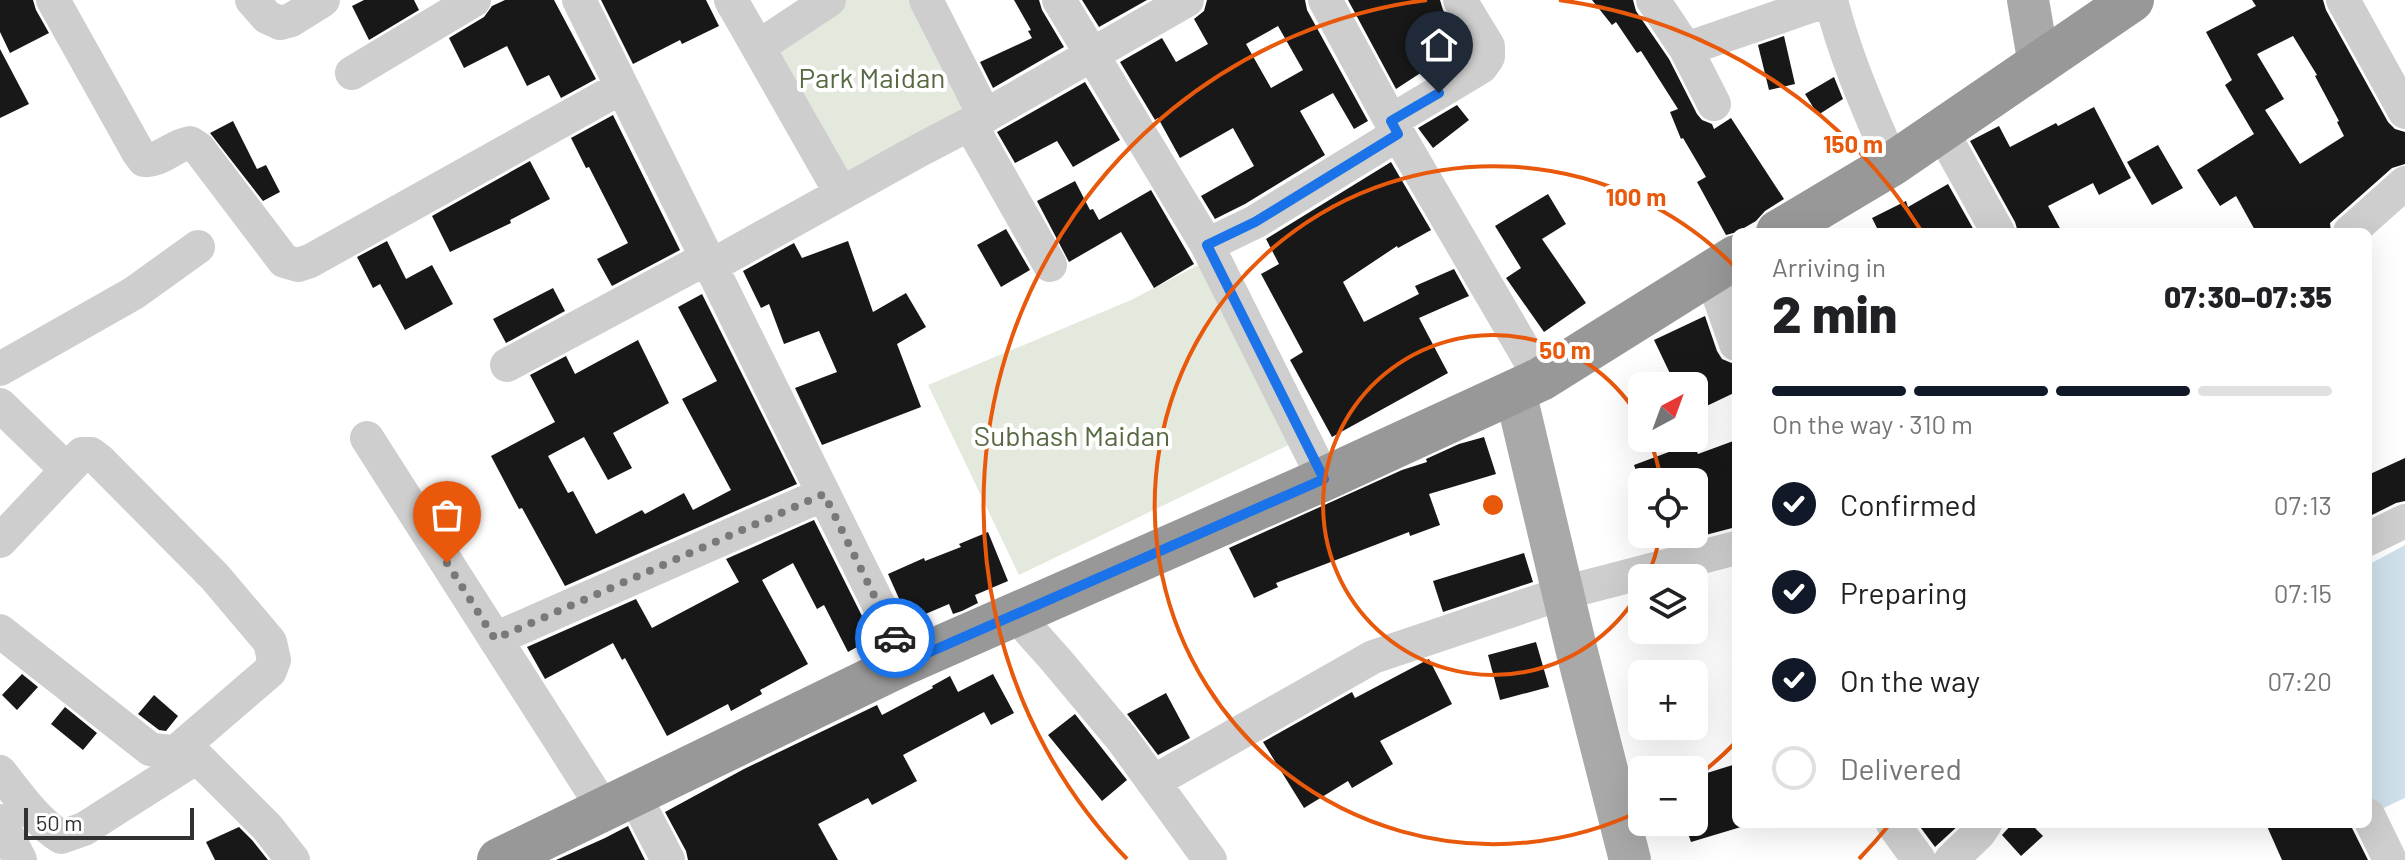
<!DOCTYPE html>
<html lang="en">
<head>
<meta charset="utf-8">
<style>
	body { margin:0; font-family:Barlow,sans-serif; background:#f6f6f6; color:#202124; height:100vh; display:flex; flex-direction:column; font-size:30px; white-space:nowrap }
	* { box-sizing:border-box; margin:0 }
	p { font-size:26px; color:#757577 }
	.icon { flex:none; width:44px; height:44px; fill:none; stroke:currentColor; stroke-width:2; stroke-linecap:round; stroke-linejoin:round }
	.map { position:relative; flex:1; overflow:hidden }
	.side { position:absolute; left:1732px; top:228px; width:640px; height:600px; display:flex; flex-direction:column; background:#fff; border-radius:12px; box-shadow:0 8px 32px #0002 }
	.side>* { flex:none }
	.needle { width:52px; rotate:41deg }
	.fabs { position:absolute; left:1628px; top:372px; display:grid; gap:16px }
	.fabs a { display:grid; place-items:center; width:80px; height:80px; border-radius:12px; background:#fff; box-shadow:0 8px 32px #0002; font-size:40px }
	.scale { position:absolute; left:24px; bottom:20px; width:170px; box-sizing:border-box; padding-left:8px; border:4px solid #313131; border-top:0; font-size:22px; line-height:28px; white-space:nowrap; color:#313131; -webkit-text-stroke:6px #fff; paint-order:stroke }
	.pin { position:absolute; display:grid; place-items:center; width:68px; height:68px; color:#fff; margin:-82px -34px; border-radius:50% 50% 50% 0; rotate:-45deg; box-shadow:0 0 8px #0007 }
	.pin .icon { rotate:45deg }
	.courier { position:absolute; display:grid; place-items:center; width:80px; height:80px; margin:-40px; border:6px solid #1a73e8; border-radius:50%; background:#fff; color:#222; box-shadow:0 2px 10px #0007 }
	.overview em { font-style:normal; font-weight:800 }
	.overview div { display:flex; flex-direction:column-reverse }
	.overview { display:flex; align-items:center; justify-content:space-between; height:136px; padding:0 40px }
	h1 { font-size:52px; font-weight:800; line-height:60px }
	.bar { display:grid; grid-template-columns:repeat(4,1fr); gap:12px 8px; align-content:center; height:96px; padding:0 40px }
	.bar i { height:10px; border-radius:6px; background:#e0e0e0 }
	.bar .current { background:#111827 }
	.bar p { grid-column:span 4 }
	ol { padding:0 40px; list-style:none }
	li { display:flex; align-items:center; gap:24px; height:88px }
	li p { margin-inline-start:auto }
	li .icon { padding:8px; border-radius:50%; background:#111827; color:#fff; stroke-width:4 }
	li:last-child { color:#757577 }
	li i { width:44px; height:44px; border:4px solid #e0e0e0; border-radius:50% }
	.map>svg:first-child { display:block }
	.green { fill:#e4e9de }
	.water { fill:#cfe0ea }
	.building { fill:#181818; fill-rule:evenodd }
	.lines { fill:none; stroke-linecap:round; stroke-linejoin:round }
	.minor { stroke:#cecece; stroke-width:34 }
	.major { stroke:#a9a9a9; stroke-width:42 }
	.highway { stroke:#989898; stroke-width:44 }
	.done { stroke:#797979; stroke-width:8; stroke-dasharray:0 14.4 }
	.route { stroke:#1a73e8; stroke-width:10 }
	.ring { fill:none; stroke:#e8590c; stroke-width:4 }
	.labels { text-anchor:middle; stroke-width:8; stroke-linejoin:round; paint-order:stroke }
	.park-label { font-size:28px; fill:#566942; stroke:#fff }
	.centre { fill:#e8590c; stroke:#fff; stroke-width:4 }
	.ring-label { font-size:24px; text-anchor:middle; font-weight:bold; fill:#e8590c; stroke:#fff; stroke-width:8; stroke-linejoin:round; paint-order:stroke }
</style>
</head>
<body>
<div class="map">
<svg width="2405" height="860" viewBox="0 0 2405 860">
	<rect width="100%" height="100%" fill="#fff"/>
	<path class="green" d="M847,0h69l60,107 -132,75 -78,-132z
		M1210,259l89,181 -280,135 -91,-190 203,-85z"/>
	<path class="water" d="M2405,545v253l-30,14 -7,-15v-232z"/>
	<path class="building" d="M0,0h33l3,10 13,23 -39,20 -10,-21z
		M364,0h50l5,10 -50,30 -17,-34z
		M505,0h49l42,79 -35,19 -12,-23 -22,11 -20,-40 -43,22 -15,-30 35,-21 8,-11z
		M601,0h105l13,26 -37,18 -2,-4 -47,24z
		M1014,0h25l3,10 22,37 -71,41 -13,-26 52,-24 -4,-7 3,-1z
		M1082,0h65l-48,27z
		M1207,0h98l2,10 61,111 -14,8 -21,-36 -33,18 25,44 -80,49 -30,15 -14,-23 53,-30 -21,-38 -53,30 -22,-40 -3,2 -35,-58 42,-24 14,24 32,-18 -14,-25 10,-8zM1278,26l25,44 -32,18 -25,-44z
		M1348,0h92l3,10 24,40 -21,14 -4,-5 -46,30z
		M1592,0h41l3,11 33,48 28,55 5,6 10,4 2,5 17,-11 53,81 -19,12 -9,10 -19,11 -11,3 -29,-53 9,-5 -23,-39 -2,1 -11,-27 8,-3 -37,-58 -4,2 -21,-31 -4,3z
		M2252,0h71l3,10 62,112 7,7 10,3v32l-13,4 -62,55 1,9h-75l-20,-36 -16,10 -23,-36 57,-36 -29,-49 7,-5 -26,-48 50,-26zM2293,36l24,39 -2,1 24,45 -2,1 7,14 -44,28 -35,-54 19,-11 -27,-45z
		M1784,36l11,48 -26,6 -11,-45z
		M0,49l29,55 -29,14z
		M1834,77l9,22 -25,16 -13,-21z
		M1085,82l35,58 -47,27 -16,-26 -42,22 -18,-31z
		M1457,105l12,15 -36,28 -15,-20z
		M2094,107l37,71 -32,17 -6,-12 -45,23 14,26h-44l-3,-10 -45,-81 29,-15 11,21 46,-24 2,3z
		M613,115l67,135 -68,36 -15,-27 31,-16 -39,-76 -3,1 -15,-30z
		M233,121l24,48 9,-4 14,27 -17,9 -53,-68z
		M2158,145l25,43 -31,17 -25,-43z
		M530,161l20,38 -40,21 1,3 -61,29 -18,-36z
		M1391,162l40,68 -33,18 -1,-2 -54,36 21,40 55,-28 -4,-8 39,-17 15,27 -50,22 29,55 -116,64 -42,-77 13,-8 -42,-78 18,-10 -13,-25z
		M1075,181l15,29 3,-1 6,11 52,-30 43,74 -40,24 -33,-56 -52,30 -32,-61z
		M1948,184l27,48h-96l-7,-14 34,-17 2,6z
		M1548,194l18,30 -24,15 44,64 -42,29 -38,-54 15,-10 -26,-42z
		M1006,229l24,41 -29,17 -24,-42z
		M387,241l19,38 26,-14 21,39 -48,26 -25,-46 -7,4 -16,-31z
		M848,241l25,71 33,-19 20,34 -29,17 24,63 -99,38 -27,-57 42,-16 -18,-41 -35,13 -15,-40 -8,4 -18,-37 51,-28 8,15z
		M553,288l12,23 -59,32 -13,-24z
		M702,294l95,190 -232,102 -43,-78 -3,1 -28,-53 64,-34 -25,-47 36,-19 9,18 63,-34 31,63 -56,30 19,35 -24,12 -24,-43 -36,19 20,37 5,-2 23,43 46,-24 3,4 39,-21 9,17 38,-20 -49,-91 35,-18 -39,-74z
		M1705,316l12,35 5,8 12,5 2,4v24l-42,20v-26h-18l-22,-46z
		M1484,437l12,37 -67,20 11,31 -30,11 -1,-4 -133,51 2,4 -24,11 -25,-50 173,-78 25,-8 -1,-3 33,-15z
		M1736,440v87l-42,11v-56h-54l-6,-17 59,-22 5,11z
		M2405,458v43l-9,2 -28,14v-42z
		M814,520l59,118 -25,14 -24,-47 -7,4 -24,-46 -31,17 46,84 -48,26 2,4 -31,17 -3,-7 -61,32 -42,-78 -3,2 -9,-17 -68,36 -18,-32 109,-48 16,29 87,-46 -13,-23z
		M988,532l20,49 -33,14 3,8 -16,8 -9,3 -4,-10 -40,17 -21,-47 36,-16 1,3 36,-14 -2,-3z
		M1524,553l9,29 -90,30 -10,-31z
		M1536,642l13,45 -49,13 -12,-45z
		M1429,659l23,45 -72,37 13,23 -41,24 -4,-7 -44,27 -41,-66 89,-50 3,6z
		M22,674l16,13 -21,23 -15,-15z
		M993,674l21,39 -23,12 -7,-13 -81,43 14,26 -45,24 -4,-7 -50,26 20,36h-150l-2,-9 -21,-39 79,-43 133,-64 5,10 51,-27 -1,-2 18,-10 8,16z
		M1166,693l24,45 -32,17 -31,-41z
		M154,695l24,21 -12,15 -7,-1 -21,-16z
		M65,707l32,26 -14,17 -32,-26z
		M1075,714l52,66 -25,21 -54,-66z
		M1736,764v60h5v3l-50,15 -7,-20h10v-45z
		M1918,824h42l-25,23z
		M2012,824h19l12,12 -22,20 -19,-21z
		M2266,824h84l18,36h-86z
		M628,826l17,34h-89l49,-22z
		M239,827l13,13 16,20h-53l-9,-18z"/>
	<g class="lines">
		<path class="minor" d="M53,0l85,152 6,8c16,2 30,-15 46,-17l9,6 85,112 14,4 12,-4 312,-174
			M252,0l15,17 13,6 11,-3 32,-20
			M579,0l328,662
			M731,0l110,193
			M926,0l59,116
			M1059,0l148,245 117,234
			M1325,0l73,134 143,245
			M1653,0l33,49 28,55
			M1831,0c14,57 38,110 61,164
			M2343,0l62,112
			M758,47l71,-47
			M1686,49l142,-49
			M352,73l122,-73
			M1391,121l90,-54 7,-10v-11l-28,-46
			M970,124l80,141
			M1941,130l57,102
			M2350,232l55,-49
			M1207,245l48,-23 143,-88
			M711,266l207,-115 67,-35 202,-116
			M1711,273l25,71
			M507,365l200,-107
			M0,369l134,-76 64,-46
			M0,405l67,65 -67,71
			M367,438l237,371
			M67,470l15,-16h9l8,6 116,117 55,65 4,18 -4,11 -94,81
			M2368,539l37,-18
			M1015,614l41,46 66,79 88,121
			M0,631l150,118c16,4 32,1 47,8l70,70 26,33
			M495,639l329,-145
			M0,772c19,24 36,49 61,65l23,-8 113,-72
			M1153,782l220,-125 190,-64 173,-45
			M634,795l34,65
			M2368,815l22,45
			M0,821l20,39
			M1893,824l26,36
			M1951,860l28,-27 6,-9"/>
		<path class="major" d="M2028,0l11,65
			M1515,391l61,257 54,212"/>
		<path class="highway" d="M1778,232l114,-68 240,-164
			M499,860l408,-198 417,-183 217,-100 195,-122"/>
	</g>
	<g class="lines">
		<path class="done" d="M447,563l48,76 329,-145 71,144"/>
		<path class="route" d="M895,638l12,24 417,-183 -117,-234 48,-23 143,-88 -7,-13 48,-28"/>
	</g>
	<g class="ring">
		<path d="M1660 535A170 170 0 0 1 1647 577M1642 587A170 170 0 1 1 1642 423M1649 439A170 170 0 0 1 1661 481"/>
		<path d="M1735 743A339 339 0 0 1 1695 778M1642 810A339 339 0 1 1 1735 267"/>
		<path d="M1889 825A509 509 0 0 1 1859 859M1127 859A509 509 0 0 1 1427 0M1559 0A509 509 0 0 1 1922 232"/>
	</g>
	<g class="labels">
		<g class="park-label">
			<text x="872" y="88">Park Maidan</text>
			<text x="1072" y="446">Subhash Maidan</text>
		</g>
	</g>
	<circle cx="1493" cy="505" r="12" class="centre"/>
	<g class="ring-label">
		<text x="1853" y="153">150 m</text>
		<text x="1636" y="206">100 m</text>
		<text x="1565" y="359">50 m</text>
	</g>
</svg>
<div class="fabs">
<a><svg class="needle" viewBox="-14 -14 28 28"><path d="M0-13l5 13h-10z" fill="#e53935"/><path d="M0 13l5-13h-10z" fill="#757577"/></svg></a>
<a><svg class="icon" aria-label="locate" viewBox="0 0 24 24"><circle cx="12" cy="12" r="6"/><path d="M12 2v4M12 18v4M2 12h4M18 12h4"/></svg></a>
<a><svg class="icon" aria-label="layers" viewBox="0 0 24 24"><path d="M12 4l9 5-9 5-9-5zM3 14l9 5 9-5"/></svg></a>
<a>+</a>
<a>−</a>
</div>
<div class="scale">50 m</div>
<div class="pin" style="left:447px;top:563px;background:#ea580c"><svg class="icon" aria-label="bag" viewBox="0 0 24 24"><path d="M5 8h14l-1 12H6zM9 8a3 3 0 0 1 6 0"/></svg></div>
<div class="pin" style="left:1439px;top:93px;background:#1f2937"><svg class="icon" aria-label="home" viewBox="0 0 24 24"><path d="M3 11l9-7 9 7M6 9v11h12V9"/></svg></div>
<div class="courier" style="left:895px;top:638px"><svg class="icon" aria-label="car" viewBox="0 0 24 24"><path d="M5 17H2v-5l4-1 3-4h7l3 4 3 1v5h-3M9 17h6M6 11h13"/><circle cx="7" cy="17" r="2"/><circle cx="17" cy="17" r="2"/></svg></div>
<section class="side">
<div class="overview"><div><h1>2 min</h1><p>Arriving in</p></div><em>07:30–07:35</em></div>
<div class="bar"><i class="current"></i><i class="current"></i><i class="current"></i><i></i><p>On the way · 310 m</p></div>
<ol>
<li><svg class="icon" aria-label="check" viewBox="0 0 24 24"><path d="M5 12l5 5 9-10"/></svg>Confirmed<p>07:13</p></li>
<li><svg class="icon" aria-label="check" viewBox="0 0 24 24"><path d="M5 12l5 5 9-10"/></svg>Preparing<p>07:15</p></li>
<li><svg class="icon" aria-label="check" viewBox="0 0 24 24"><path d="M5 12l5 5 9-10"/></svg>On the way<p>07:20</p></li>
<li><i></i>Delivered</li>
</ol>
</section>
</div>
</body>
</html>
